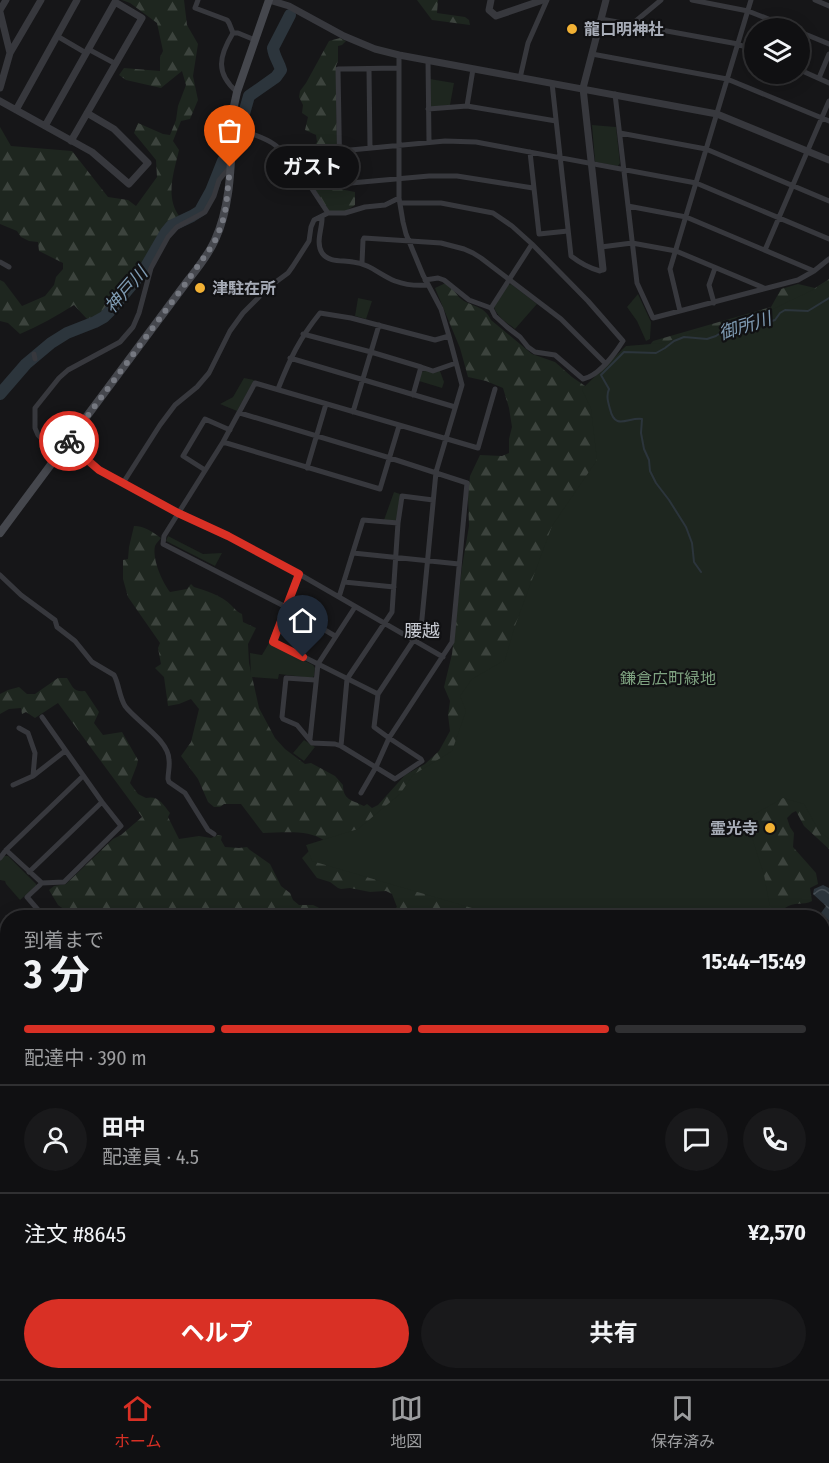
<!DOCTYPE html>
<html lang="ja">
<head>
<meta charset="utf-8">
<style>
	body { margin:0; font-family:"Fira Sans Condensed","Noto Sans JP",sans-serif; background:#19191b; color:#f1f3f6; height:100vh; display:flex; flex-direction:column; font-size:22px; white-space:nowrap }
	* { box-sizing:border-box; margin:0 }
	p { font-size:20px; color:#9c9d9f }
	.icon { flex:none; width:33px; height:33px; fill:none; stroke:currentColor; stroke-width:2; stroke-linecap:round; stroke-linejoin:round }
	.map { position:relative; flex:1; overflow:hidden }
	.drawer { position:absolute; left:0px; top:910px; width:830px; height:470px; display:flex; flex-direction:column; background:#101012; border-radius:24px 24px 0 0; box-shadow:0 3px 15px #0003,0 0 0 2px #303032 }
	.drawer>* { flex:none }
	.tools { position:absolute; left:744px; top:18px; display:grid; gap:12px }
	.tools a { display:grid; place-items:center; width:66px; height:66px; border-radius:50%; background:#101012; box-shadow:0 3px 15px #0003,0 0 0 2px #303032; font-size:30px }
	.pin { position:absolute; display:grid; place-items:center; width:51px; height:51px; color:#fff; margin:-62px -26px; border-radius:50% 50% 50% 0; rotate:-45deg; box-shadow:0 0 6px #0007 }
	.pin .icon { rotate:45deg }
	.courier { position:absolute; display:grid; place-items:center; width:60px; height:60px; margin:-30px; border:4px solid #d93025; border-radius:50%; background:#fff; color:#222; box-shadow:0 2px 8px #0007 }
	.bubble { position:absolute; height:42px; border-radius:21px; background:#101012; box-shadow:0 3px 15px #0003,0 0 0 2px #303032; font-size:20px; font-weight:700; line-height:42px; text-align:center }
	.overview em { font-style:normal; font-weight:700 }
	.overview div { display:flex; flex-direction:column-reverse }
	.overview { display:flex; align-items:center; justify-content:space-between; height:102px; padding:0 24px }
	h1 { font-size:39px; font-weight:700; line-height:45px }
	.bar { display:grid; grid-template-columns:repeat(4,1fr); gap:9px 6px; align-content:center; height:72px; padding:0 24px }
	.bar i { height:8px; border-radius:4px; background:#303032 }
	.bar .on { background:#d93025 }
	.bar p { grid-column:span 4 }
	.line { display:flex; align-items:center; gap:15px; padding:0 24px; border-top:2px solid #303032 }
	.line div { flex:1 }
	.round { display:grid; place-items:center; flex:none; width:63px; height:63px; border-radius:32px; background:#19191b }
	.primary-button { display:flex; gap:12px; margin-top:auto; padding:12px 24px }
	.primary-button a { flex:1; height:69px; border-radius:36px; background:#d93025; color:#fff; font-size:24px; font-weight:700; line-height:69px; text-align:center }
	.primary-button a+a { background:#19191b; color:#f1f3f6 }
	.tab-bar { display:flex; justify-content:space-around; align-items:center; height:84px; border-top:2px solid #303032; background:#101012; font-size:16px; color:#9c9d9f }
	.tab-bar a { display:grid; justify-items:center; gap:3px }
	.tab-bar .on { color:#d93025 }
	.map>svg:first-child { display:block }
	.built { fill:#222225 }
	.forest { fill:url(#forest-firs) }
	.green { fill:#1e261f }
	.water { fill:url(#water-waves) }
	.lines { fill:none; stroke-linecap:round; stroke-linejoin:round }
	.stream { stroke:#2c353c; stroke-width:2 }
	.river { stroke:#2c353c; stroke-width:12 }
	.minor { stroke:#37383d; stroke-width:5 }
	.tertiary { stroke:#37383d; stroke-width:7 }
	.secondary { stroke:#45474d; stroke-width:8 }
	.trunk { stroke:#5b5e65; stroke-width:9 }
	.tram { stroke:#4a4c52; stroke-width:1.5 }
	.done { stroke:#757880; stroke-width:6; stroke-dasharray:0 10.8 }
	.route { stroke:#d93025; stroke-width:8 }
	.poi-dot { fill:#f2b134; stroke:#111113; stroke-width:2 }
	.labels { text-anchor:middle; stroke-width:4.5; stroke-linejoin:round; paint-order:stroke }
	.poi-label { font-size:16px; font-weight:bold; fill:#a8adb8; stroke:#111113; text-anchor:start }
	.park-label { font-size:16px; fill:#7fa381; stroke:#111113 }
	.water-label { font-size:18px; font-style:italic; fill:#7f9bb3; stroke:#111113 }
	.neighbourhood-label { font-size:18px; fill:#c9ccd4; stroke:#111113 }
</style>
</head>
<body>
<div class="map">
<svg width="829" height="1379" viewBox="0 0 829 1379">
	<defs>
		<pattern id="forest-firs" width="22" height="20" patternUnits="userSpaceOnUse" patternTransform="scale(1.5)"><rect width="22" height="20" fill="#1e261f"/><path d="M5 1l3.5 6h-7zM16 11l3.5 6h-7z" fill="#3c433d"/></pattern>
		<pattern id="water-waves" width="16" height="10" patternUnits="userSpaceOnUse" patternTransform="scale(1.5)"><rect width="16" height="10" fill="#2c353c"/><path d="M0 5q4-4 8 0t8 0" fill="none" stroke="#485056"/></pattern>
	</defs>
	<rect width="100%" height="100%" fill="#161618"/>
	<path class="built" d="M7,1083v102h-7v-89l4,-9z"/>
	<path class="forest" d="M122,0h62l3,25 11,19 -5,32 5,24 -8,19 -9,2 -8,20 6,9c-5,22 -14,46 0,66l-6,4 -10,13 -26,42 -37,39 -13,5 -13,-14c-17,11 -36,21 -54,29l-12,-11 -8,-2v-41l4,2 18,24 23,-10 9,-11 2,-8 7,-8v-6l-24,-12 -1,-9 -9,-1 -8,-4 -4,-6 -17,-7v-97l11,19 61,5 36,46 20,3 8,6 21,-29 -1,-17 -22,-27 4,-10 25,11 7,1 6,-15 2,-14 8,-21 -4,-14 -21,17 -35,-8 -7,-5 5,-7 36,3v-14l3,-6 -6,-28 -27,-20z
		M417,0h21l-1,13 28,4 4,3 1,5 -38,-5z
		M340,38l6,3 -4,4 -4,1v15l-2,5 1,87 3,36 15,3v13l-15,10 -14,-3 -18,-38v-8l3,-7 2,-12 4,-5 -1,-7 -11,-5 3,-13 -6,-4 1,-8 -4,-8 1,-6 6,-8 23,-42z
		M829,279v21l-156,43 -24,3 4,-5 118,-34 10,-18 17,-5 17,4z
		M448,282c5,6 9,15 16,19 11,6 21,6 27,19l41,34 23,8 17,15 19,13 238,272v187l-25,-23 -8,-15 -4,2 -5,5 3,9 4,6 -1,14 23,26 2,11 -8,4 2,13c-9,5 -18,0 -27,7l3,10h-399l4,-8 4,-3 -5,-13 -6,-3 -16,1 -20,-4 -9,1 -3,-1 -8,-6 -13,-4 -15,-20 12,-12 11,-5c-17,-12 -42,-8 -62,-8l-22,-29h-17l-4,3h-6l-6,-5 -10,-23 -17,-23 10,-14 8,-33 -8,-10 -12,5 -11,2 -4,-29 -9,-9 6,-4 -3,-16 2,-5 -32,-46 -5,-18v-19l5,-1 1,-12 5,-21c11,0 18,6 27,12 -2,3 -5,5 -6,8 -3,13 7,36 15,46l17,-3 4,-5 3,3c12,4 27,8 37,18 4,4 5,6 11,9l1,8 13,6 -8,16 1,19 10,45 16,30 10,11 20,15 6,-1 24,13 8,9c0,15 9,15 21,21l3,-2 5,4 6,-3 27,-30 20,-11 14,-13 11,-20 -2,-16 2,-14 -6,-14 8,-33 10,-87 7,-41 -1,-31 2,-19 10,-21 22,1 7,-3v-14l3,-12 -3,-19 -6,-20 -17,-7 -18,-4 -8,-29 -25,-60z
		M58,678h9c6,9 6,14 18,13l14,21 -5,11 9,12 19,-3 16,28 -1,5 -7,18 8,11 8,4c12,-3 17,6 24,15l-2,4 11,22 20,-3 12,2 7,-3 4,1 -1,4 4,7 14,1 8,-1 3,3 20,14 11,22 9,7 3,7 6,5h14l19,9 28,-4 20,8h-241l-20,-3 -2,3h-52v-8l-7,-5 -9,-15 5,-4 12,-2 47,-45 8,-4 21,-18 -84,-114 -23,15 -9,-6 -4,2 -1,-6 -12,1 -9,5v-20l8,-4 11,-3 8,7h8z"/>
	<path class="green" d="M430,79l24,4 -4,22 -18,2 -1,-1z
		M592,125l24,2 4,36 -2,3 -22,-4 -1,-1z
		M829,282v557l-10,-8 -15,-27 -21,-6 -37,21 18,56 8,43h-266l-194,-57 -6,-16 52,-16 42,-35 13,-19 39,-24 14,-40 -6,-15 12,-17 33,-19 10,-34 37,-100 45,-66 -6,-51 -9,-20 44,-43 37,-3 32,-11 68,-18z
		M511,284l26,20 -22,25c-8,-6 -18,-12 -21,-22l14,-22z
		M638,294l13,28 -1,17 -4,2 -9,-20 -10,-14z
		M358,298l14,3 -6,18 -11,-3z
		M425,371h15l4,11 -2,6 -23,-7 2,-9z
		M244,378l10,2 -17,31 -17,-7 13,-7z
		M394,492l6,2 -3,25 -2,2 -11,-1z
		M168,536l35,18 19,-1 -7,13 -49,-25z
		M269,643l44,22 2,3 -1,8 -2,2 -33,-4 -1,5 -27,-2 -1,-24 12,2z
		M304,740l11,7 -11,14 -11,-8z
		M3,856h5l28,28v2l-16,14 -14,-16 -1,-3 -5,-1v-19z"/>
	<path class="water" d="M823,885l6,3v33l-8,-8 5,-7 -13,-12 1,-5z
		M0,1289h7l1,83h519l26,7h-553z"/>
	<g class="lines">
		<path class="stream" d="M701,572l-7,-10 -2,-19 -6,-16 -17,-27 -13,-17 -6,-12 -1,-11 -5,-11 -3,-16 1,-14c-14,-2 -27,12 -32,-10 -2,-7 -4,-13 -1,-20l-8,-14 23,-23 32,1 9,-5 9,-7 10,-4 23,2 9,-3 10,-7 22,-6 21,-1 6,-2 5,-7 5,-3 23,1 21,-13"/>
		<path class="river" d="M239,131l10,-35 27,-19 5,-7c-2,-8 -7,-13 -8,-22l17,-33
			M0,394l26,-30 25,-21 16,-10 28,-11 9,-5 7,-7 33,-40 22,-38 5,-6 21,-10 8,-5 11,-20 12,-30"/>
		<path class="minor" d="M198,0l-3,8 32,12 2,3 4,10
			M692,0l56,11 43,17
			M815,0l14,6
			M601,19l137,25 16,7
			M631,25l30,-25
			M800,32l29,12
			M57,36l29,17
			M88,49l28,15
			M592,54l135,25 102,42
			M428,60l1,82
			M398,68l-60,1 2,115 89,-8h28l76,12
			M369,69l1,79
			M800,70l29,13
			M520,78l8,-35 19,-43
			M819,78l10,-24
			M552,83l19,173c9,7 18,12 29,15l3,-2
			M237,92c-22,-19 -18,-36 -4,-59h5l17,7
			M615,94l22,189 16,35 145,-38 16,-9 15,-12
			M467,106l6,-37
			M428,109l39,-3 89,15
			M620,133l86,16 123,52
			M232,140l10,-2 2,-7c10,4 22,7 31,14 22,17 37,45 53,68
			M340,151l105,-10 31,1 220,41 133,56
			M530,152l9,82 29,-3
			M230,167l-11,13 -5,16 -9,16 -28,15 -9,10 -17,31 -12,45 -6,14 -13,15 -52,28 -9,8 -24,30v20l3,7 6,6 11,1 11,3 33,25 24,13 55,30 50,23 71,38 144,83
			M400,203h41l52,10 19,13 20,18 56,57 35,40c-9,14 -23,34 -40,38l-28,-24 -20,-3 -7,-5 -8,-10 -13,-10 -12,-11 -4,-8 41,-64
			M628,206l58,11 128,54
			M322,216c1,11 -7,26 0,37 7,10 21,7 31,9 17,2 27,13 42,19 11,4 22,5 33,4
			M601,247l31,-4 44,8 88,37
			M765,250l64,-149
			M0,262l9,5
			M362,263l1,-23 1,-2 77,5 23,6 9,4 8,5 80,61 44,44
			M425,280l13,-2 6,2 25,20 22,8
			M714,303l-5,-18 6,-17
			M680,311l-10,-42 81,-269
			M303,334l68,18 50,15 -8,28
			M34,354l1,5
			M290,358l165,49
			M421,367l12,4 23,-8
			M278,389c12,-30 21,-50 42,-76l31,5 84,22 14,-4
			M353,412l26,-87
			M240,413l150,45 77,25 -15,159 -63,96 -13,29 -15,26
			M223,442l157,47 19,-63
			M307,468l19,-64
			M205,470l-22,-14 22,-37 25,11
			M123,483l37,-58 15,-20 22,-18 12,-14 21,-42 13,-18 26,-26 19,-14 5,-7 16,-25 2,-14 3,-7 14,-7h17l20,-6 20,-2 14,-7
			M353,553l106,11
			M299,574l-27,67 106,53
			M0,575l21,20 34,25 2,7 18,14 17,21 22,13c5,9 5,21 11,31 11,15 44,34 44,54 1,6 -1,13 -1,19l1,3 16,11 23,37 6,4
			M344,582l50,5
			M339,597l24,-77 35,3 4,-27 31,4
			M335,636l-49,-29 -123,-63 1,-8 59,-94 32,-59 223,65 17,-59
			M315,680l-29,-2 -4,39 1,2 14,6 15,18 23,1 6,2 54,33 27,-18 -1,-2 -32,-21 -15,-11 4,-33 43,-65 15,-157 26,-87 -13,-49 -8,-27 -18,-34 -17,-41 -3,-12 -4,-24v-143
			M310,739l8,-75 37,-57
			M341,746l6,-67 45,-67 6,-89
			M33,776l32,-25
			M13,785l20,-9 2,-23 -7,-20 -9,-5
			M6,850l36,33
			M0,858l6,-8 77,-74
			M29,872l73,-70
			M39,911l-12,-14 15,-14 22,-1 57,-56 -19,-24 -60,-85
			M822,932l7,-2
			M822,1194h7
			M829,1208l-4,19 4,6
			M822,1303l7,-3
			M822,1358l7,-8"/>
		<path class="tertiary" d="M269,0l20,6 55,30 31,13 24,6 318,59 112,46
			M491,0l-2,10 7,6 47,-16
			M0,10l6,-10
			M0,12l10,41
			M0,88l10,-35 31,-53
			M0,101l92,51 37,32 19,-21 -34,-34 -27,-16
			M16,110l61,-110
			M45,126l70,-124 27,16 -71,123
			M603,269l-20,-181 23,-88
			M0,956l8,9"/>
		<path class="secondary" d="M0,533l186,-250c10,-13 22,-27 29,-43 19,-41 15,-90 19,-134l3,-14 32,-92"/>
		<path class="trunk" d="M0,1251h8
			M769,1372l44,7"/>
		<path class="tram" d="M0,1241h8
			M822,1296l7,-3"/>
	</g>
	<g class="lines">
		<path class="done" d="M69,441l117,-158 28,-40 8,-19 4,-17 4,-40"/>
		<path class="route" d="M69,441l-3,4 18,12 15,13 24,13 55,30 50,23 71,38 -26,68 30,15"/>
	</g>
	<g class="poi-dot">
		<circle cx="572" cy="29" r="6"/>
		<circle cx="200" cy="288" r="6"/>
		<circle cx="770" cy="828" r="6"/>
	</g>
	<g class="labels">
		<g class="poi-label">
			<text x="584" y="35">龍口明神社</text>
			<text x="212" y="294">津駐在所</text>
			<text x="758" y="834" text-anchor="end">霊光寺</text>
		</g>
		<g class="park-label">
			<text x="668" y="684">鎌倉広町緑地</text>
		</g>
		<g class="water-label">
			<text transform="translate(126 290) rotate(-49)" y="6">神戸川</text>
			<text transform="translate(745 326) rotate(-17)" y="6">御所川</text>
		</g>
		<g class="neighbourhood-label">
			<text x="422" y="637">腰越</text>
		</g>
	</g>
</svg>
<div class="tools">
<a><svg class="icon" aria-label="layers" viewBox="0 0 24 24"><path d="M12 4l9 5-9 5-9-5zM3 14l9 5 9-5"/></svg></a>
</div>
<div class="pin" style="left:230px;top:167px;background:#ea580c"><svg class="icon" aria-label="bag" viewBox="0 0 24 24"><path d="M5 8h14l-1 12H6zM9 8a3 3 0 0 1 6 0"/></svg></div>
<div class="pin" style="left:303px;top:657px;background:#1f2937"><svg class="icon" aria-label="home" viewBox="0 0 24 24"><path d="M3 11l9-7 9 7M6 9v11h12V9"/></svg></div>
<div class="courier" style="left:69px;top:441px"><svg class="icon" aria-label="bike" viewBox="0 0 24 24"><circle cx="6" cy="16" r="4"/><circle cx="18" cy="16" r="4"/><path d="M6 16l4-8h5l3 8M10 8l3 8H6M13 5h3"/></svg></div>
<div class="bubble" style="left:266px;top:146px;width:93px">ガスト</div>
<section class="drawer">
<div class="overview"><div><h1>3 分</h1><p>到着まで</p></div><em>15:44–15:49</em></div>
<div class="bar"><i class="on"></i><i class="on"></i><i class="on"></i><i></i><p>配達中 · 390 m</p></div>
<div class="line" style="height:108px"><a class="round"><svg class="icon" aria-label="person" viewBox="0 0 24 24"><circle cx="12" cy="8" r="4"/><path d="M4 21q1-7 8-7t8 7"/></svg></a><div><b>田中</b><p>配達員 · 4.5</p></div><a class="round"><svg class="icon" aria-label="chat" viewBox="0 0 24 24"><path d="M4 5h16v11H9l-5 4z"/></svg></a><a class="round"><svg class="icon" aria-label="phone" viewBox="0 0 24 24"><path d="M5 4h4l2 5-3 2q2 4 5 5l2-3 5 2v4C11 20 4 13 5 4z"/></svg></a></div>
<div class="line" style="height:78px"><div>注文 #8645</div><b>¥2,570</b></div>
<div class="primary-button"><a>ヘルプ</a><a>共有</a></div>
</section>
</div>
<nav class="tab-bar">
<a class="on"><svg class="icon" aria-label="home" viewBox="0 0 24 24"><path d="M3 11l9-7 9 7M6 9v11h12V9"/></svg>ホーム</a>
<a><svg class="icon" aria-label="map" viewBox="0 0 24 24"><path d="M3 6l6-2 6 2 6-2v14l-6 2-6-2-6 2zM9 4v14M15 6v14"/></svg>地図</a>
<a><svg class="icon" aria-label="saved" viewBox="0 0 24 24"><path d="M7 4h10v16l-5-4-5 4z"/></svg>保存済み</a>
</nav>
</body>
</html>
